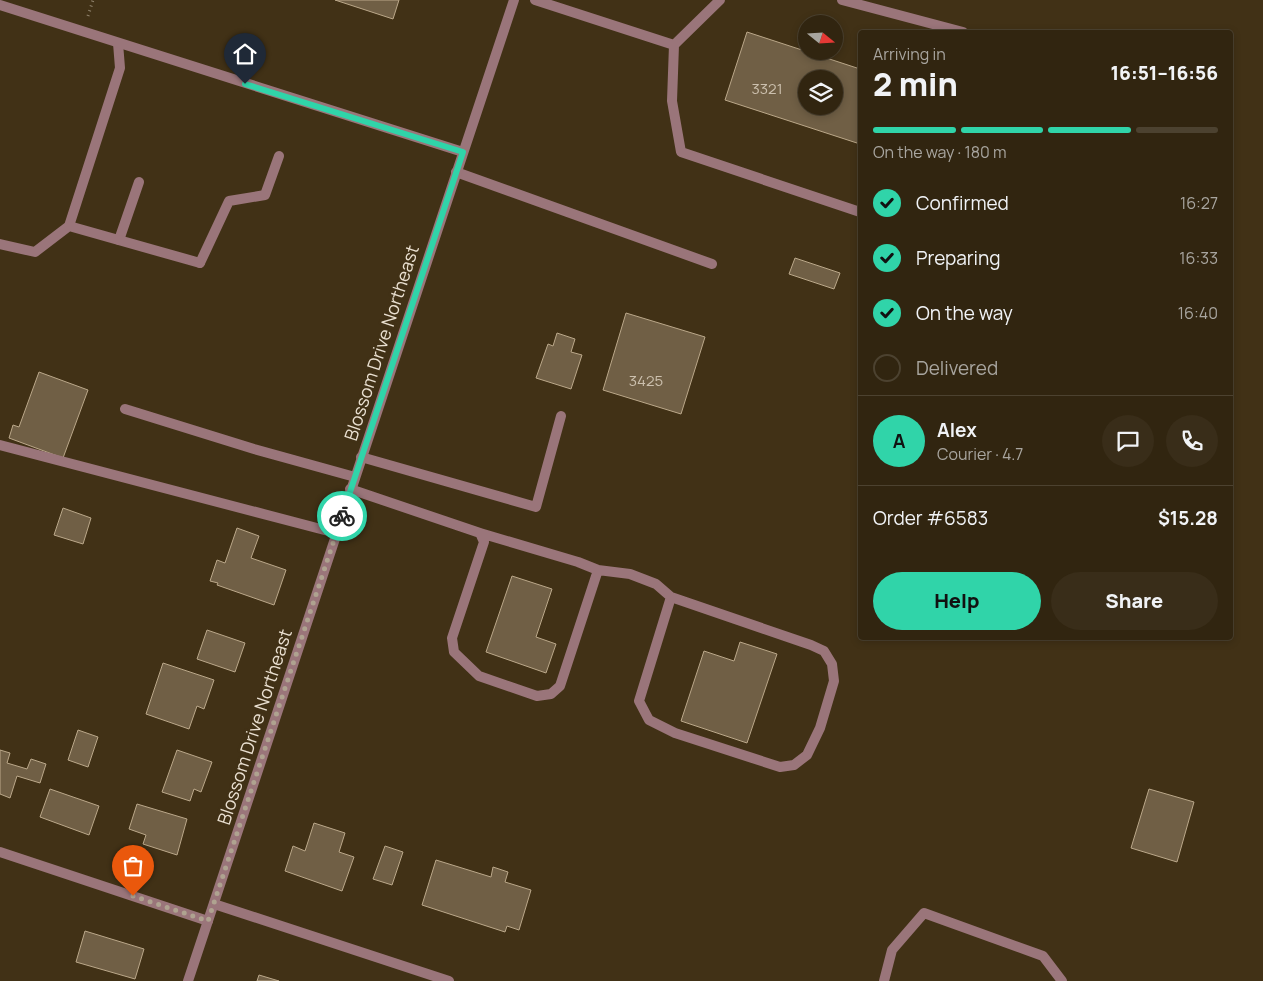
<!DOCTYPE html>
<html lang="en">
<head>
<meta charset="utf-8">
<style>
	body { margin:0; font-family:Manrope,sans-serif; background:#392d19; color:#f1f3f6; height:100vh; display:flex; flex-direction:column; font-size:19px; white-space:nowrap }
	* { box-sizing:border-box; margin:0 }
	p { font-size:16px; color:#a8a59f }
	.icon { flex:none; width:28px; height:28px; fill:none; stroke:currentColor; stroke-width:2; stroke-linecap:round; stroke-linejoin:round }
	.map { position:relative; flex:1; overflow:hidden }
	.details { position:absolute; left:858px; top:30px; width:375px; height:610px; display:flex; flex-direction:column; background:#312510; border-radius:5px; box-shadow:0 2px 8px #0003,0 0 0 1px #4c4230 }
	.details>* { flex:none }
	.needle { width:32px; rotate:108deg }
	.controls { position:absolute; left:798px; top:15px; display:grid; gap:10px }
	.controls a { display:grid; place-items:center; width:45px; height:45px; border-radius:50%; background:#312510; box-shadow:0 2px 8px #0003,0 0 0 1px #4c4230; font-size:25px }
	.pin { position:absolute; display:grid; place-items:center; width:42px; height:42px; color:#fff; margin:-51px -21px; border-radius:50% 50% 50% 0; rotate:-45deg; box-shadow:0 0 5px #0007 }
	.pin .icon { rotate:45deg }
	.courier { position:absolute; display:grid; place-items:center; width:50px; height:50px; margin:-25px; border:4px solid #30d4a9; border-radius:50%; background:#fff; color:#222; box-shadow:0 1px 6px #0007 }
	.summary em { font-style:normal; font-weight:800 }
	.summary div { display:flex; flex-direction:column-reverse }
	.summary { display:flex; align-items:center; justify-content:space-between; height:85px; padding:0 15px }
	h1 { font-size:32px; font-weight:800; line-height:38px }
	.bar { display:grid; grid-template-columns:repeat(4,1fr); gap:8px 5px; align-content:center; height:60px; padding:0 15px }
	.bar i { height:6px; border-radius:4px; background:#4c4230 }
	.bar .active { background:#30d4a9 }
	.bar p { grid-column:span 4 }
	.line { display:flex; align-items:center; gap:12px; padding:0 15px; border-top:1px solid #4c4230 }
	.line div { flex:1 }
	.round { display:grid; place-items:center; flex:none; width:52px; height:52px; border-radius:26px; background:#392d19 }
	ol { padding:0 15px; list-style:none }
	li { display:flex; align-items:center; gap:15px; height:55px }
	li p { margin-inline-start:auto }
	li .icon { padding:5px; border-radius:50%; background:#30d4a9; color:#111; stroke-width:4 }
	li:last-child { color:#a8a59f }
	li i { width:28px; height:28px; border:2px solid #4c4230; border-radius:50% }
	.button { display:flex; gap:10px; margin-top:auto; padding:10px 15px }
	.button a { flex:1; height:58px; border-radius:30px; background:#30d4a9; color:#111; font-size:20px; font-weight:800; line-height:58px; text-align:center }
	.button a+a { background:#392d19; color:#f1f3f6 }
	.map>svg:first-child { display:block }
	.building { fill:#705f45; stroke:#bba88a; fill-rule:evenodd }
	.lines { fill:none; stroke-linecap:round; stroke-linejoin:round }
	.path { stroke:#90836d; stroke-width:3; stroke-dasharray:1 4; stroke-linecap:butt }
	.service { stroke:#9a757a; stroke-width:10 }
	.minor { stroke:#9a757a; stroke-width:10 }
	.tertiary { stroke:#9a757a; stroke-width:10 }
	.done { stroke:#afa390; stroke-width:5; stroke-dasharray:0 9 }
	.route { stroke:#30d4a9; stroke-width:6 }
	.labels { text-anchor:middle; stroke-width:5; stroke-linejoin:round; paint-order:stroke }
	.number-label { font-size:15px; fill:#ccc0ae }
	.street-label { font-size:18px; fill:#eae0d1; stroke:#413116 }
</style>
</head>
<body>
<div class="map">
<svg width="1263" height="981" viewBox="0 0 1263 981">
	<rect width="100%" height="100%" fill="#413116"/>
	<path class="building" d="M335,0h64l-6,19z
		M747,32l113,37v75l-135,-44zM806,79h28v27h-28z
		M795,258l45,15 -6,16 -45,-15z
		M626,313l79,24 -24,77 -78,-24z
		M557,333l18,6 -4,13 11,3 -11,34 -35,-11 12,-34 5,2z
		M39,372l49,18 -25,68 -54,-20 4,-13 6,2z
		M63,508l28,10 -8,26 -29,-9z
		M237,528l22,8 -8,22 35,12 -12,35 -57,-20 1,-2 -8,-2 7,-21 8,3z
		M512,576l40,13 -16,48 20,7 -10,29 -60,-21z
		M207,630l38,13 -10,29 -38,-13z
		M740,642l37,12 -30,89 -66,-22 23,-70 30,10z
		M163,663l51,17 -10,29 -7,-3 -8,23 -43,-15z
		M78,730l20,7 -10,30 -20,-7z
		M0,750l10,3 -3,10 20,6 4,-10 15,5 -6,19 -23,-7 -7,22 -10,-4z
		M177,750l35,12 -11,30 -7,-3 -4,12 -28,-9z
		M50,789l49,17 -10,29 -49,-18z
		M1149,789l45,13 -17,60 -46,-14z
		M137,804l50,15 -10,36 -34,-11 3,-9 -17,-6z
		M314,823l31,10 -6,19 15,5 -12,34 -57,-20 8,-25 12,5z
		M385,846l18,6 -11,33 -19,-6z
		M436,860l55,17 2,-10 15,5 -3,10 26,8 -12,40 -12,-4 -2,6 -83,-27z
		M85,931l59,18 -9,30 -59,-17z
		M259,975l20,6h-22z"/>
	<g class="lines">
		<path class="path" d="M88,16l5,-16"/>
		<path class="service" d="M535,0l139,45
			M720,0l-46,45 -2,56 9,51 179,60
			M842,0l121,32
			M456,172l256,92
			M119,240l20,-58
			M200,263l29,-62 36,-6 14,-39
			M125,409l129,40 101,28
			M0,445l336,88
			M361,457l175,50 25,-91
			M350,489l130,44 98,29 20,8 -38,116 -9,8 -14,2 -58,-20 -25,-24 -2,-14 32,-96 -4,-9
			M598,570l32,4 26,10 15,13 -32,104 10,19 26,13 105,34 14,-2 13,-10 13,-27 14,-47 -2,-17 -8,-13 -13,-6 -140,-48
			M214,904l235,77
			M884,981l8,-31 32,-37 119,43 19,25"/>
		<path class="minor" d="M69,226l131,37
			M0,244l35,8 34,-26 51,-158 -2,-25
			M0,852l208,69"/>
		<path class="tertiary" d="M0,5l463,147
			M188,981l326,-981"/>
	</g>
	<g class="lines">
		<path class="done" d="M133,896l75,25 134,-405"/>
		<path class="route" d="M245,84l218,68 -121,364"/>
	</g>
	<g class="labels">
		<g class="number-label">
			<text x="767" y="94">3321</text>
			<text x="646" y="386">3425</text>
		</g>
		<g class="street-label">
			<text transform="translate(382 343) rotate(-72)" y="6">Blossom Drive Northeast</text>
			<text transform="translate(255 727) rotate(-72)" y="6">Blossom Drive Northeast</text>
		</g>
	</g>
</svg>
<div class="controls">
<a><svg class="needle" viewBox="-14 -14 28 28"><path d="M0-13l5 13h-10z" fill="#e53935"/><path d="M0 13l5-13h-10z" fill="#a8a59f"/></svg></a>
<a><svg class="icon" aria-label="layers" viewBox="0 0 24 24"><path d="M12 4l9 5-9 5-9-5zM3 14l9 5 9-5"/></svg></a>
</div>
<div class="pin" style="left:133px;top:896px;background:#ea580c"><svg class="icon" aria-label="bag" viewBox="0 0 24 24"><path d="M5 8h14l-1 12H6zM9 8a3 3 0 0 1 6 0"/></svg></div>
<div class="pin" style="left:245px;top:84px;background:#1f2937"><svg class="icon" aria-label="home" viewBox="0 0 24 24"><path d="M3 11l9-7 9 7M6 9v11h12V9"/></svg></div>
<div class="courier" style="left:342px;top:516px"><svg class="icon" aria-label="bike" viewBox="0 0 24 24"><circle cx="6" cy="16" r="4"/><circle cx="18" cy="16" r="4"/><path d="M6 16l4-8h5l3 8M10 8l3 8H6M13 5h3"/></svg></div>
<section class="details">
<div class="summary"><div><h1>2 min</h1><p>Arriving in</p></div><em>16:51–16:56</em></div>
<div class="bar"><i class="active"></i><i class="active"></i><i class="active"></i><i></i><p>On the way · 180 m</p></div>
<ol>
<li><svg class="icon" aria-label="check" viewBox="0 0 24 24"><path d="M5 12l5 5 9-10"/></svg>Confirmed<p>16:27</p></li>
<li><svg class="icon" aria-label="check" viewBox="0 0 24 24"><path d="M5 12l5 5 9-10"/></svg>Preparing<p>16:33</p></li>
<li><svg class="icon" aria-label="check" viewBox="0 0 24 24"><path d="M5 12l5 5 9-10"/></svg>On the way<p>16:40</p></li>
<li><i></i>Delivered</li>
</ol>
<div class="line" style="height:90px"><b class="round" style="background:#30d4a9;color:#111">A</b><div><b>Alex</b><p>Courier · 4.7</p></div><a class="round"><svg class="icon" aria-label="chat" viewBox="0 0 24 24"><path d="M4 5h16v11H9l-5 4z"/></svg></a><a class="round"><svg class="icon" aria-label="phone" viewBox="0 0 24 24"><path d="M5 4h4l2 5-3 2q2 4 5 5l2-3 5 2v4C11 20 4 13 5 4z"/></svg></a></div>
<div class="line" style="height:65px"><div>Order #6583</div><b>$15.28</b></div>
<div class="button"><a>Help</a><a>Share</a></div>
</section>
</div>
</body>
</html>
